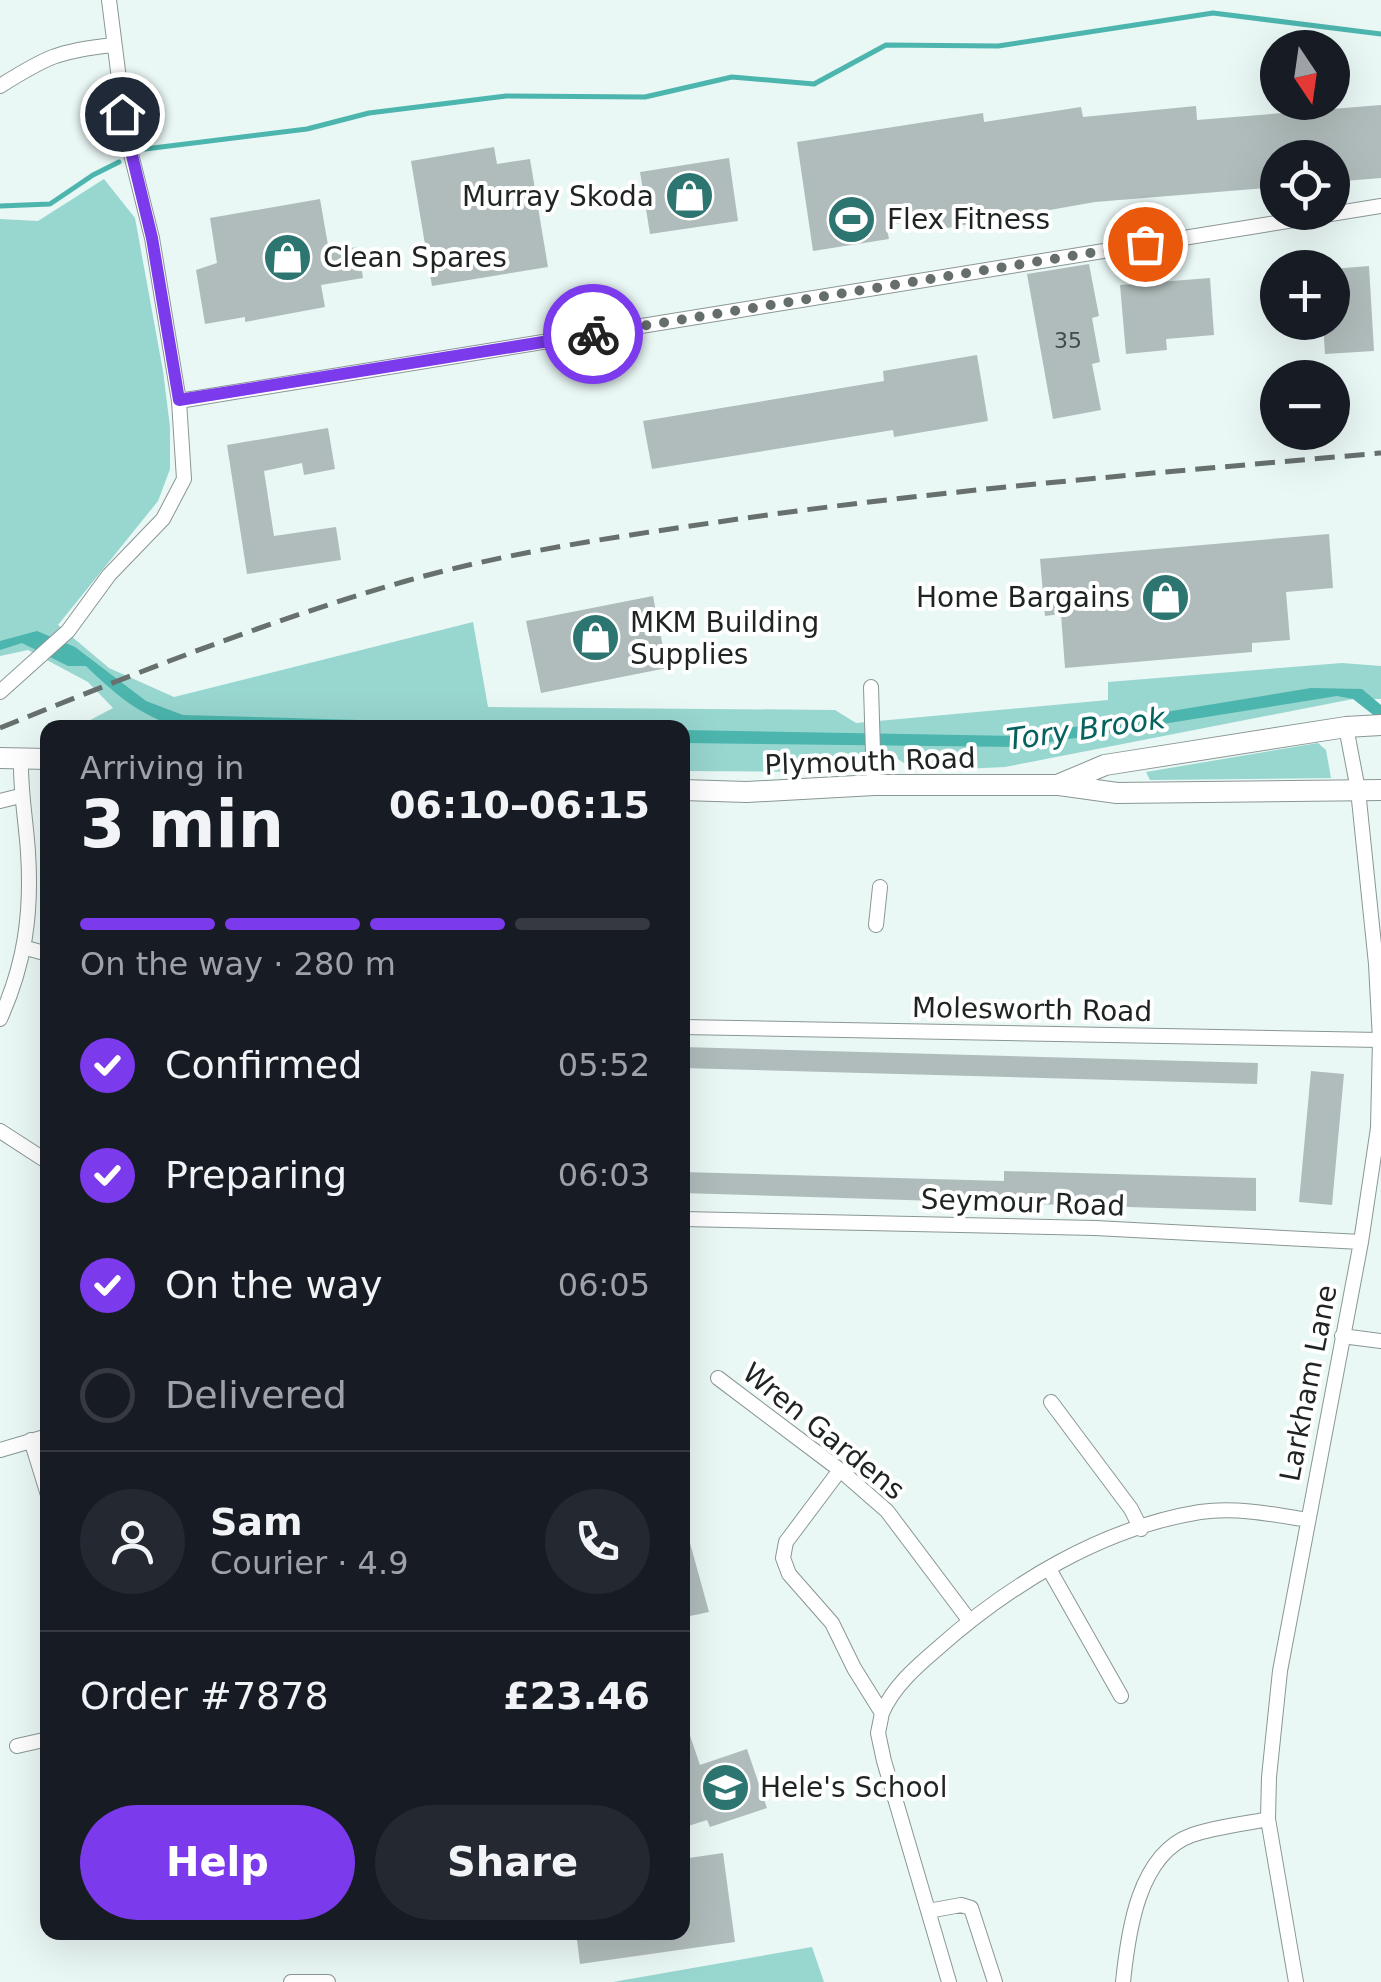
<!DOCTYPE html>
<html lang="en">
<head>
<meta charset="utf-8">
<style>
	body { margin:0; font-family:"DejaVu Sans",sans-serif; background:#242831; color:#f1f3f6; height:100vh; display:flex; flex-direction:column; font-size:38px; white-space:nowrap }
	* { box-sizing:border-box; margin:0 }
	p { font-size:32px; color:#9ea1a6 }
	.icon { flex:none; width:55px; height:55px; fill:none; stroke:currentColor; stroke-width:2; stroke-linecap:round; stroke-linejoin:round }
	.map { position:relative; flex:1; overflow:hidden }
	.panel { position:absolute; left:40px; top:720px; width:650px; height:1220px; display:flex; flex-direction:column; background:#171b24; border-radius:20px; box-shadow:0 10px 40px #0002 }
	.panel>* { flex:none }
	.needle { width:65px; rotate:167deg }
	.controls { position:absolute; left:1260px; top:30px; display:grid; gap:20px }
	.controls a { display:grid; place-items:center; width:90px; height:90px; border-radius:50%; background:#171b24; box-shadow:0 10px 40px #0002; font-size:50px }
	.pin { position:absolute; display:grid; place-items:center; width:85px; height:85px; color:#fff; margin:-42px; border:5px solid #fff; border-radius:50%; box-shadow:0 2px 10px #0007 }
	.courier { position:absolute; display:grid; place-items:center; width:100px; height:100px; margin:-50px; border:8px solid #7c3aed; border-radius:50%; background:#fff; color:#222; box-shadow:0 2px 12px #0007 }
	.summary em { font-style:normal; font-weight:600 }
	.summary div { display:flex; flex-direction:column-reverse }
	.summary { display:flex; align-items:center; justify-content:space-between; height:170px; padding:0 40px }
	h1 { font-size:65px; font-weight:600; line-height:75px }
	.bar { display:grid; grid-template-columns:repeat(4,1fr); gap:15px 10px; align-content:center; height:120px; padding:0 40px }
	.bar i { height:12px; border-radius:8px; background:#363941 }
	.bar .current { background:#7c3aed }
	.bar p { grid-column:span 4 }
	.line { display:flex; align-items:center; gap:25px; padding:0 40px; border-top:2px solid #363941 }
	.line div { flex:1 }
	.round { display:grid; place-items:center; flex:none; width:105px; height:105px; border-radius:52px; background:#242831 }
	ol { padding:0 40px; list-style:none }
	li { display:flex; align-items:center; gap:30px; height:110px }
	li p { margin-inline-start:auto }
	li .icon { padding:10px; border-radius:50%; background:#7c3aed; color:#fff; stroke-width:4 }
	li:last-child { color:#9ea1a6 }
	li i { width:55px; height:55px; border:5px solid #363941; border-radius:50% }
	.action { display:flex; gap:20px; margin-top:auto; padding:20px 40px }
	.action a { flex:1; height:115px; border-radius:60px; background:#7c3aed; color:#fff; font-size:40px; font-weight:600; line-height:115px; text-align:center }
	.action a+a { background:#242831; color:#f1f3f6 }
	.map>svg:first-child { display:block }
	.green { fill:#98d6d0 }
	.water { fill:#4cb5ad }
	.lines { fill:none; stroke-linecap:round; stroke-linejoin:round }
	.stream { stroke:#4cb5ad; stroke-width:5 }
	.building { fill:#b0bcbb }
	.minor-casing { stroke:#8a9695; stroke-width:16 }
	.secondary-casing { stroke:#8a9695; stroke-width:22 }
	.minor { stroke:#fff; stroke-width:14 }
	.secondary { stroke:#fff; stroke-width:20 }
	.rail { stroke:#68706e; stroke-width:5; stroke-dasharray:20 10; stroke-linecap:butt }
	.done { stroke:#666e6c; stroke-width:10; stroke-dasharray:0 18 }
	.route { stroke:#7c3aed; stroke-width:12 }
	.labels { text-anchor:middle; stroke-width:8; stroke-linejoin:round; paint-order:stroke }
	.number-label { font-size:22px; fill:#434a49 }
	.poi-label { font-size:28px; fill:#1f2423; stroke:#fff; text-anchor:start }
	.street-label { font-size:28px; fill:#1f2423; stroke:#fff }
	.water-label { font-size:30px; font-style:italic; fill:#05625d; stroke:#fff }
</style>
</head>
<body>
<div class="map">
<svg width="1381" height="1982" viewBox="0 0 1381 1982">
	<rect width="100%" height="100%" fill="#e9f7f5"/>
	<path class="green" d="M104,179l31,39 28,153 7,56v42l-12,32 -100,124 51,43 65,29 299,-75 15,85 347,3 21,13 252,-23v-18l234,-19 39,3v33h-28l-348,68 -64,3 -31,-3 -20,-13 -40,1 -21,17 -146,-1 -1,-43 -605,-1 36,-19 -25,-26 -60,-32 -28,6v-437l38,2z
		M1318,743l8,7 5,28 -181,2 -4,-8z
		M812,1947l12,35h-211z"/>
	<path class="water" d="M37,631l38,16 71,54 37,14 419,12h-423c-39,-11 -64,-33 -93,-61h-18l-46,-23 -22,7v-9z
		M1311,688l51,1 19,16v16l-28,-22 -16,-3 -318,51 -336,-4v-13l336,6z"/>
	<g class="lines">
		<path class="stream" d="M145,149l162,-20 62,-16 137,-17 139,1 87,-20 82,7 72,-39 112,1 215,-33 168,21
			M0,206l50,-2 43,-29 26,-13"/>
	</g>
	<path class="building" d="M1381,105v73l-49,4v-24h-54v29l-183,15 -170,30 -2,-12 -37,5 3,14 -76,12 -16,-109 186,-29 1,9 97,-15 2,10 113,-11 1,14z
		M494,147l3,17 33,-5 18,108 -116,19 -21,-125z
		M729,158l9,63 -88,13 -10,-62z
		M320,199l9,52 29,-4 5,31 -42,7 4,22 -80,15v-5l-40,7 -9,-54 21,-7 -7,-45z
		M1089,264l10,52 -7,2 8,44 -8,2 9,46 -48,9 -26,-145z
		M1369,266l5,85 -49,3 -2,-32h9v-53z
		M1210,278l4,57 -48,4 1,11 -41,4 -6,-69z
		M977,355l11,66 -94,16 -1,-7 -241,39 -9,-48 241,-40 -1,-10z
		M328,428l7,41 -31,6 -2,-12 -38,8 10,65 62,-9 5,33 -94,14 -20,-129z
		M1329,534l4,54 -47,4 4,48 -38,3v9l-187,16 -4,-54 -16,2 -5,-57z
		M653,596l14,72 -126,25 -15,-72z
		M682,1047l576,16 -1,21 -575,-16z
		M1311,1071l33,3 -12,131 -33,-3z
		M1004,1171l252,7v33l-574,-18v-21l322,9z
		M682,1532h5l22,80 -19,4 -8,-26z
		M682,1721h3l15,44 47,-16 20,59 -57,19 -3,-7 -25,8z
		M723,1853l12,89 -155,22 -4,-32h106v-73z"/>
	<g class="lines">
		<defs>
			<path id="minor" d="M0,86c46,-29 58,-35 113,-41
				M179,401l1202,-195
				M871,687l3,98
				M0,692l68,-61 41,-56 54,-56 21,-40 -5,-78 -27,-163 -26,-104 -17,-134
				M0,801l20,-5
				M876,925l4,-38
				M26,948l22,6
				M0,1019c25,-55 32,-106 28,-167 -2,-32 -8,-61 -7,-94
				M682,1027l698,13
				M0,1131l48,31
				M682,1219l413,9 266,14
				M1342,1336l39,5
				M718,1378l122,92 47,41 82,109
				M1051,1402l80,107 10,20
				M31,1440l17,55
				M0,1450l48,-14
				M840,1470l-54,72 -3,16 6,16 43,49 22,45 28,45 -4,20 6,28 65,221
				M1049,1569l72,127
				M882,1713c11,-26 34,-46 55,-64 73,-65 165,-121 263,-137 36,-5 72,2 108,8
				M17,1746l31,-7
				M928,1911l33,-6 10,3 24,74
				M291,1982h37
				M1123,1982c5,-49 15,-128 69,-147 24,-8 52,-11 76,-16
				M1296,1982l-28,-163 1,-42 11,-106 81,-429 17,-114 2,-88 -4,-76 -18,-174 -12,-63"/>
			<path id="secondary" d="M0,758l48,1
				M1060,784l45,-19 241,-38 35,-2
				M682,790l65,2 127,-7h185l58,8 264,-3"/>
		</defs>
		<use href="#minor" class="minor-casing"/>
		<use href="#secondary" class="secondary-casing"/>
		<use href="#minor" class="minor"/>
		<use href="#secondary" class="secondary"/>
		<path class="rail" d="M0,728c133,-54 267,-107 406,-147 99,-28 202,-43 305,-58 222,-33 446,-50 670,-70"/>
	</g>
	<g class="lines">
		<path class="done" d="M593,334l552,-90"/>
		<path class="route" d="M122,114l30,124 27,162 414,-66"/>
	</g>
	<defs>
		<symbol id="shop-disc" viewBox="-11 -11 22 22"><circle r="9.5" fill="#2d7570" stroke="#fff"/><path d="M-5-2.5h2.3a2.7 3.5 0 0 1 5.4 0H5L5.5 6h-11ZM-1.5-2.5h3a1.5 2.3 0 0 0-3 0Z" fill="#fff"/></symbol>
		<symbol id="stadium-disc" viewBox="-11 -11 22 22"><circle r="9.5" fill="#2d7570" stroke="#fff"/><path d="M0-5a6.5 5 0 1 0 0 10a6.5 5 0 1 0 0-10ZM-3.5-1.8h7v3.6h-7Z" fill="#fff"/></symbol>
		<symbol id="school-disc" viewBox="-11 -11 22 22"><circle r="9.5" fill="#2d7570" stroke="#fff"/><path d="M0-5L7-2L0 1L-7-2ZM-4 1L0 2.5L4 1V4Q0 6-4 4Z" fill="#fff"/></symbol>
	</defs>
	<g fill-rule="evenodd">
		<use href="#shop-disc" x="662" y="168" width="55" height="55"/>
		<use href="#stadium-disc" x="824" y="192" width="55" height="55"/>
		<use href="#shop-disc" x="260" y="230" width="55" height="55"/>
		<use href="#shop-disc" x="1138" y="570" width="55" height="55"/>
		<use href="#shop-disc" x="568" y="610" width="55" height="55"/>
		<use href="#school-disc" x="698" y="1760" width="55" height="55"/>
	</g>
	<g class="labels">
		<g class="number-label">
			<text x="1068" y="348">35</text>
		</g>
		<g class="poi-label">
			<text x="654" y="206" text-anchor="end">Murray Skoda</text>
			<text x="887" y="229">Flex Fitness</text>
			<text x="323" y="267">Clean Spares</text>
			<text x="1130" y="607" text-anchor="end">Home Bargains</text>
			<text x="630" y="632">MKM Building<tspan x="630" dy="32">Supplies</tspan></text>
			<text x="760" y="1797">Hele's School</text>
		</g>
		<g class="street-label">
			<text transform="translate(870 761) rotate(-2)" y="10">Plymouth Road</text>
			<text transform="translate(1032 1009) rotate(1)" y="10">Molesworth Road</text>
			<text transform="translate(1023 1202) rotate(2)" y="10">Seymour Road</text>
			<text transform="translate(1308 1383) rotate(-79)" y="10">Larkham Lane</text>
			<text transform="translate(824 1431) rotate(39)" y="10">Wren Gardens</text>
		</g>
		<g class="water-label">
			<text transform="translate(1086 729) rotate(-8)" y="10">Tory Brook</text>
		</g>
	</g>
</svg>
<div class="controls">
<a><svg class="needle" viewBox="-14 -14 28 28"><path d="M0-13l5 13h-10z" fill="#e53935"/><path d="M0 13l5-13h-10z" fill="#9ea1a6"/></svg></a>
<a><svg class="icon" aria-label="locate" viewBox="0 0 24 24"><circle cx="12" cy="12" r="6"/><path d="M12 2v4M12 18v4M2 12h4M18 12h4"/></svg></a>
<a>+</a>
<a>−</a>
</div>
<div class="pin" style="left:1145px;top:244px;background:#ea580c"><svg class="icon" aria-label="bag" viewBox="0 0 24 24"><path d="M5 8h14l-1 12H6zM9 8a3 3 0 0 1 6 0"/></svg></div>
<div class="pin" style="left:122px;top:114px;background:#1f2937"><svg class="icon" aria-label="home" viewBox="0 0 24 24"><path d="M3 11l9-7 9 7M6 9v11h12V9"/></svg></div>
<div class="courier" style="left:593px;top:334px"><svg class="icon" aria-label="bike" viewBox="0 0 24 24"><circle cx="6" cy="16" r="4"/><circle cx="18" cy="16" r="4"/><path d="M6 16l4-8h5l3 8M10 8l3 8H6M13 5h3"/></svg></div>
<section class="panel">
<div class="summary"><div><h1>3 min</h1><p>Arriving in</p></div><em>06:10–06:15</em></div>
<div class="bar"><i class="current"></i><i class="current"></i><i class="current"></i><i></i><p>On the way · 280 m</p></div>
<ol>
<li><svg class="icon" aria-label="check" viewBox="0 0 24 24"><path d="M5 12l5 5 9-10"/></svg>Confirmed<p>05:52</p></li>
<li><svg class="icon" aria-label="check" viewBox="0 0 24 24"><path d="M5 12l5 5 9-10"/></svg>Preparing<p>06:03</p></li>
<li><svg class="icon" aria-label="check" viewBox="0 0 24 24"><path d="M5 12l5 5 9-10"/></svg>On the way<p>06:05</p></li>
<li><i></i>Delivered</li>
</ol>
<div class="line" style="height:180px"><a class="round"><svg class="icon" aria-label="person" viewBox="0 0 24 24"><circle cx="12" cy="8" r="4"/><path d="M4 21q1-7 8-7t8 7"/></svg></a><div><b>Sam</b><p>Courier · 4.9</p></div><a class="round"><svg class="icon" aria-label="phone" viewBox="0 0 24 24"><path d="M5 4h4l2 5-3 2q2 4 5 5l2-3 5 2v4C11 20 4 13 5 4z"/></svg></a></div>
<div class="line" style="height:130px"><div>Order #7878</div><b>£23.46</b></div>
<div class="action"><a>Help</a><a>Share</a></div>
</section>
</div>
</body>
</html>
